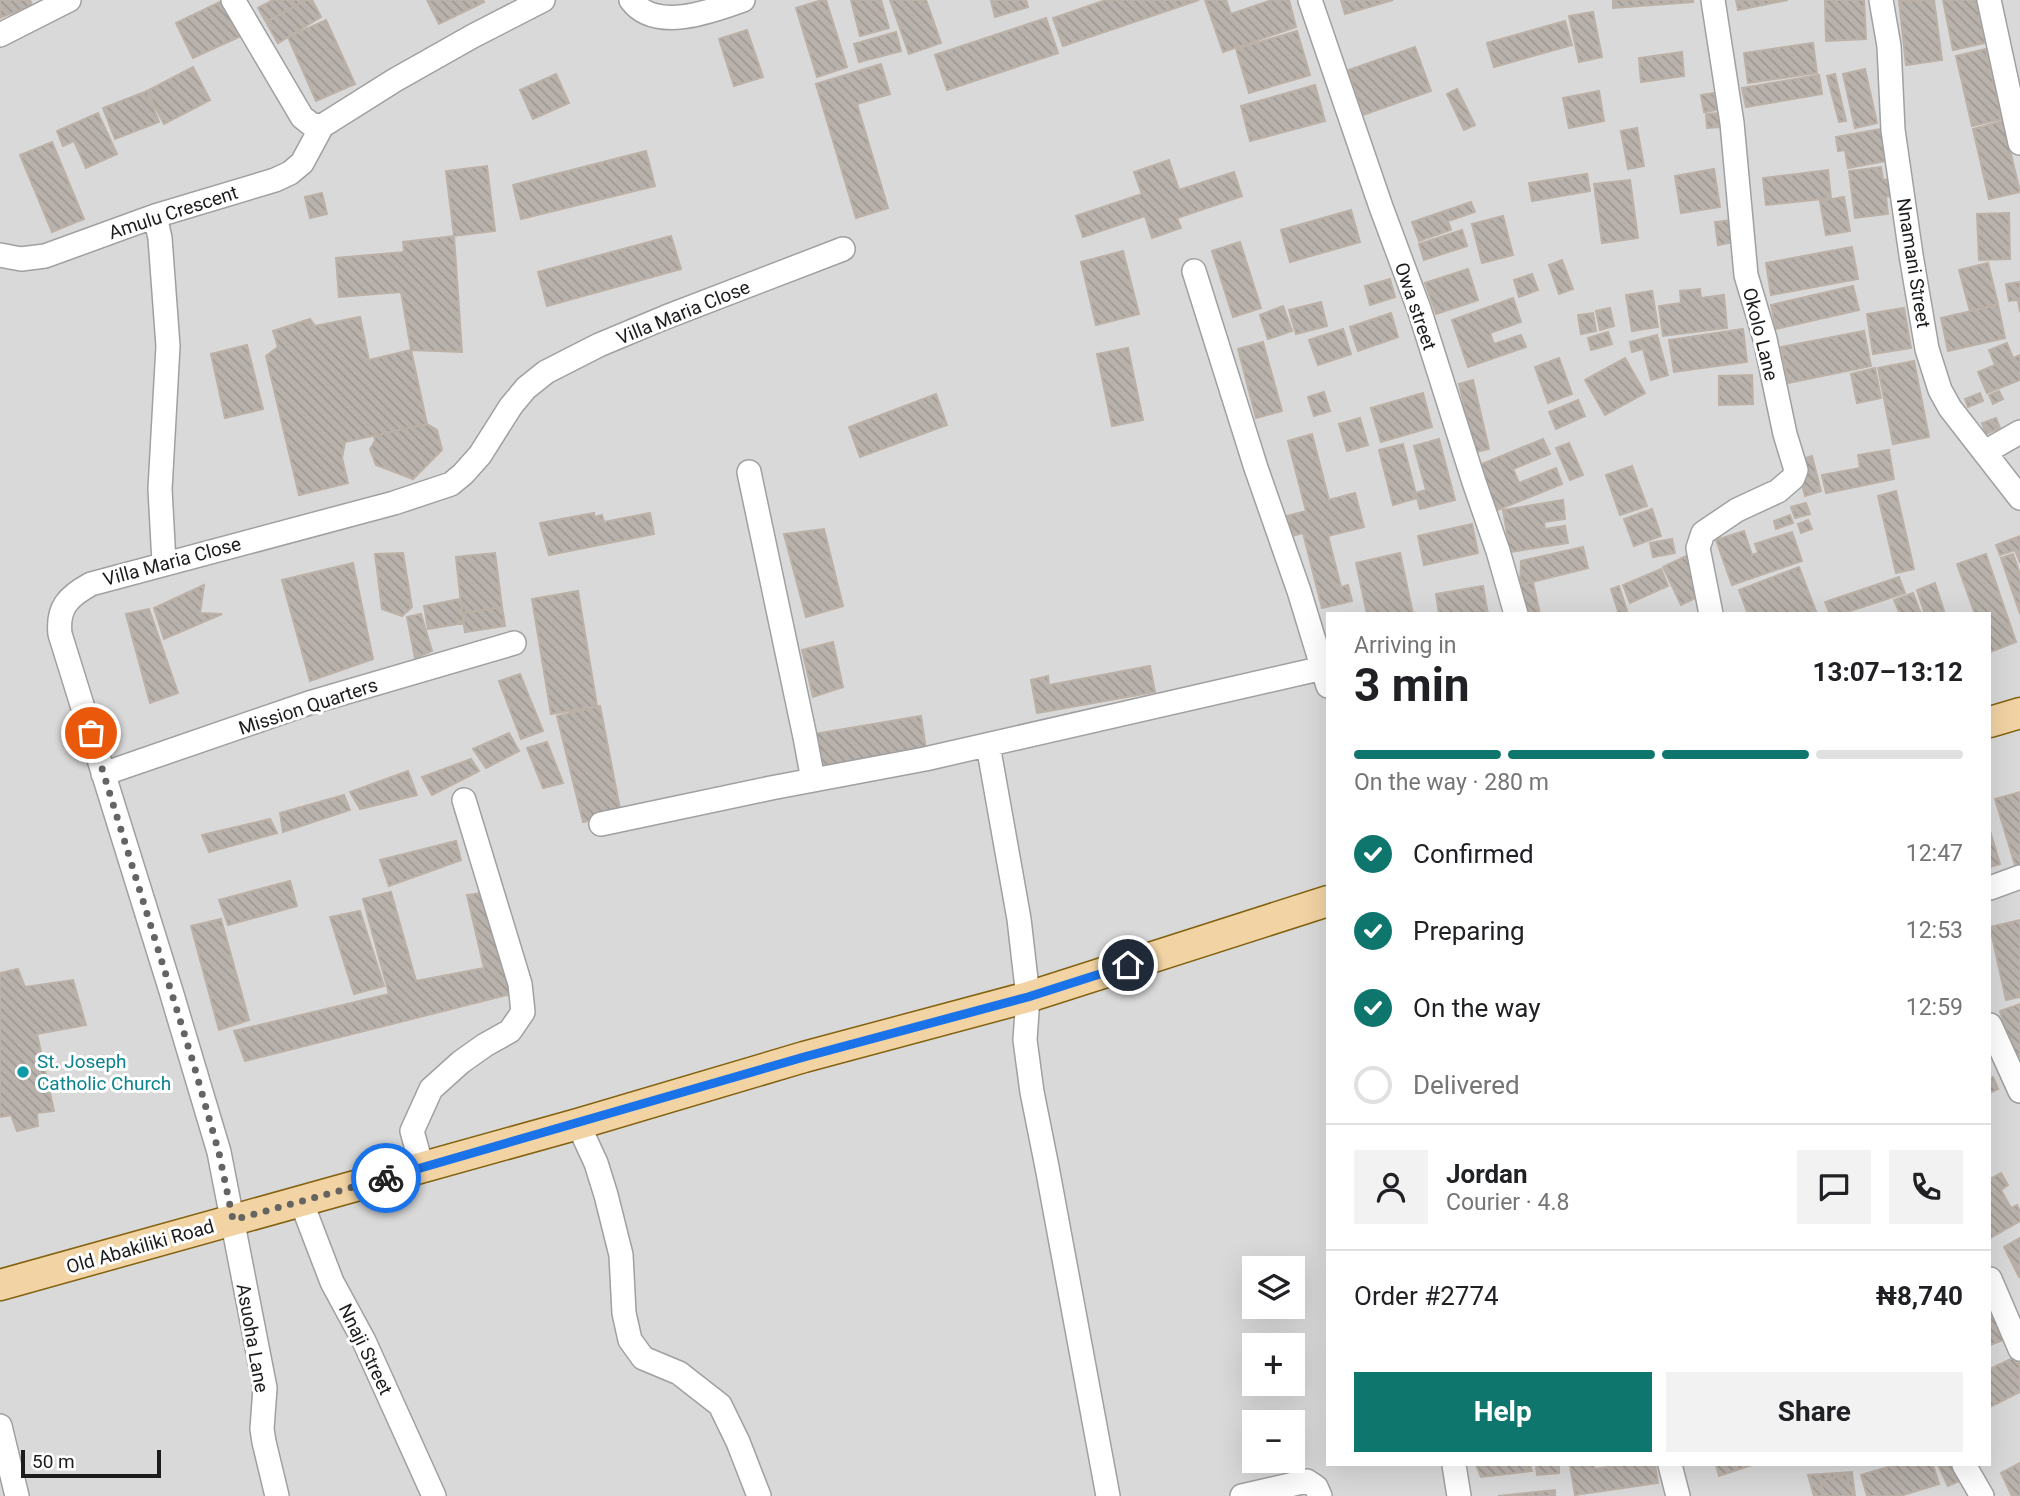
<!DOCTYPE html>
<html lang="en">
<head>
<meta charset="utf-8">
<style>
	body { margin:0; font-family:Roboto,sans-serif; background:#f2f2f2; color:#202124; height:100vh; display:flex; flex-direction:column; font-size:26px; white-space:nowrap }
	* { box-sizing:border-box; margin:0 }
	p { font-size:23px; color:#757577 }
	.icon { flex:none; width:38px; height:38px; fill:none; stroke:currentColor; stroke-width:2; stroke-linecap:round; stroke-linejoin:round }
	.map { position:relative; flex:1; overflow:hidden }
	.side { position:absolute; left:1326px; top:612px; width:665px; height:854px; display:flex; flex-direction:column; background:#fff; border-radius:0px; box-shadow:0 7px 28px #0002 }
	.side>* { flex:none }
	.controls { position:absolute; left:1242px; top:1256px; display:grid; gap:14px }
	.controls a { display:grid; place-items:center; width:63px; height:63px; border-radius:0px; background:#fff; box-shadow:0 7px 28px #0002; font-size:35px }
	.scale { position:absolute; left:21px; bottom:18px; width:140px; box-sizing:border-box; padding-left:7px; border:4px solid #1c1c1c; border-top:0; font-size:19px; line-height:24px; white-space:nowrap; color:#1c1c1c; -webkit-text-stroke:5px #fff; paint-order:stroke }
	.pin { position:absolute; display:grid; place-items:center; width:60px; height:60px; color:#fff; margin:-30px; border:4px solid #fff; border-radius:50%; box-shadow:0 2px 7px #0007 }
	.courier { position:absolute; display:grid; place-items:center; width:70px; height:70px; margin:-35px; border:5px solid #1a73e8; border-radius:50%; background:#fff; color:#222; box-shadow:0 2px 9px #0007 }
	.summary em { font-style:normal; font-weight:700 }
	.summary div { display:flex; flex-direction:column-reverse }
	.summary { display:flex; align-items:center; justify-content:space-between; height:119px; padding:0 28px }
	h1 { font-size:46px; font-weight:700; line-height:52px }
	.bar { display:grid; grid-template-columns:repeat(4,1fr); gap:10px 7px; align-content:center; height:84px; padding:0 28px }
	.bar i { height:9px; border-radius:5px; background:#e0e0e0 }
	.bar .on { background:#0f766e }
	.bar p { grid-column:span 4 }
	.line { display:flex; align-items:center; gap:18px; padding:0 28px; border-top:2px solid #e0e0e0 }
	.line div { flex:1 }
	.round { display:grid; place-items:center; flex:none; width:74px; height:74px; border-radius:0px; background:#f2f2f2 }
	ol { padding:0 28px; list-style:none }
	li { display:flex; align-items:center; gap:21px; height:77px }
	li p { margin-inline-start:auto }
	li .icon { padding:7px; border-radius:50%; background:#0f766e; color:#fff; stroke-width:4 }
	li:last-child { color:#757577 }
	li i { width:38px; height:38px; border:4px solid #e0e0e0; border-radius:50% }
	.action { display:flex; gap:14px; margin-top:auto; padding:14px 28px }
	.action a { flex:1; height:80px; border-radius:0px; background:#0f766e; color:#fff; font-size:28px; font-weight:700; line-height:80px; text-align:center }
	.action a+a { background:#f2f2f2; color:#202124 }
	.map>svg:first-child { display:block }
	.residential { fill:#dad9d9; fill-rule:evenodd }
	.building { fill:url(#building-back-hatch); stroke:#bcb1a7; stroke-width:2 }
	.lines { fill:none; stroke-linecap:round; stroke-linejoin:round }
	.minor-casing { stroke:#a0a0a0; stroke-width:26 }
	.major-casing { stroke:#846310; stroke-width:33 }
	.minor { stroke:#fff; stroke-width:23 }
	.major { stroke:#f1d3a4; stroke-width:30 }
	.done { stroke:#656462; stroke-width:7; stroke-dasharray:0 12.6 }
	.route { stroke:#1a73e8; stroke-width:9 }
	.culture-dot { fill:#0f9aa8; stroke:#fff; stroke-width:2.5 }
	.labels { text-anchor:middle; stroke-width:6; stroke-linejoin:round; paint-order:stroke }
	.street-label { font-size:19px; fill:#1c1c1c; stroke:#fff }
	.culture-label { font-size:19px; fill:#0d838f; stroke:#fff; text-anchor:start }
</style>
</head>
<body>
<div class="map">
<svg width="2020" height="1496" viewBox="0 0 2020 1496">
	<defs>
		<pattern id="building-back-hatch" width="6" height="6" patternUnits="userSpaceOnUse" patternTransform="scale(1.75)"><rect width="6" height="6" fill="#b9b2ac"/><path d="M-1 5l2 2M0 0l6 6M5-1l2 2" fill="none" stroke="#9e9893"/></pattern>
	</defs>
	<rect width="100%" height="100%" fill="#eceae3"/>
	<path class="residential" d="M0,0h2020v1496h-2020zM1328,614h662v851h-662zM1255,1269h38v38h-38zM1255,1346h38v38h-38zM1255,1423h38v38h-38z"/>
	<path class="building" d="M0,0h30l2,5 -32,13z
		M273,0h33l-40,22 -8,-14z
		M306,0h6l9,17 -43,26 -12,-21z
		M427,0h56l1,2 -45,22z
		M822,0h4l21,67 -30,10 -21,-69z
		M851,0h30l8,28 -29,8z
		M890,0h36l15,43 -32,11z
		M994,0h32l2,7 -33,10 -4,-16z
		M1106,0h93l-136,46 -10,-28z
		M1205,0h21l5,14 41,-14h17l7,27 -73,25z
		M1341,0h52l-48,14z
		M1613,0h80v2l-80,6z
		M1736,0h52l-50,10z
		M1825,0h39l2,39 -40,2z
		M1934,0l8,60 -36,5 -7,-64z
		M1943,0h33l9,43 -32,7z
		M222,1l17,36 -46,21 -17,-35z
		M1593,12l9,45 -23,5 -10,-46z
		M1046,18l12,35 -111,37 -12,-35z
		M326,20l29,64 -39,17 -28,-64z
		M1565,21l7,24 -78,22 -7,-24z
		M747,30l16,47 -29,9 -15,-47z
		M1297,31l13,44 -61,18 -13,-44z
		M896,32l5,19 -42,11 -5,-18z
		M1813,43l4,30 -69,10 -4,-30z
		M1415,47l16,44 -68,24 -15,-45z
		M1986,49l16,70 -30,7 -16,-70z
		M1682,52l2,24 -43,6 -2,-24z
		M881,64l9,30 -33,10 31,104 -32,10 -40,-134z
		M193,67l17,33 -46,24 -17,-33z
		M1865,69l12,54 -22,5 -12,-54z
		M556,74l13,29 -36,16 -13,-29z
		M1835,74l11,47 -7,1 -12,-46z
		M1819,75l3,19 -76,13 -4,-19z
		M1315,85l10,36 -75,20 -9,-35z
		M1457,89l18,36 -11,5 -17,-36z
		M147,91l12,31 -44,17 -12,-31z
		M1599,91l5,30 -35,7 -6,-30z
		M1714,93l3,17 -13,2 -3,-17z
		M98,113l19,41 -31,14 -12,-27 -11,5 -6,-15z
		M1719,113l1,14 -13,1 -1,-14z
		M2003,121l17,71 -31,7 -16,-70z
		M1637,128l7,38 -16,3 -7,-38z
		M1881,129l5,32 -38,7 -3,-18 -7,1 -2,-14z
		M52,142l32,77 -32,13 -32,-77z
		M646,151l9,35 -134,33 -8,-34z
		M1169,160l10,30 55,-18 8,24 -65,22 4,10 -29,10 -7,-22 -62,21 -7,-21 66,-22 -8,-22z
		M487,166l8,65 -41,5 -8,-65z
		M1881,167l2,13 7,-1 1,17 -5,1 2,17 -33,4 -6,-47z
		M1714,169l6,38 -39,6 -6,-37z
		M1828,170l3,28 -65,7 -3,-27z
		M1587,174l3,17 -58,10 -3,-18z
		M1630,180l8,58 -36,5 -8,-59z
		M322,193l5,21 -17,4 -5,-21z
		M1844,197l6,34 -24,4 -6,-34z
		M1471,202l4,10 -27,9 3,9 -32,11 -7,-19z
		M1351,210l9,32 -70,20 -9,-32z
		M2009,213l1,46 -31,1 -2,-46z
		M1503,216l10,39 -31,8 -10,-39z
		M1731,220l3,22 -16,3 -3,-23z
		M1462,230l5,16 -43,14 -5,-16z
		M454,236l8,116 -51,-2 -10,-58 -62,5 -3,-39 68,-6 -1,-10z
		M671,236l10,33 -134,37 -9,-34z
		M1240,242l21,66 -28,9 -21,-66z
		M1852,247l6,32 -87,16 -5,-32z
		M1123,251l16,63 -43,11 -15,-63z
		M1562,260l11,29 -14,5 -10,-29z
		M1988,263l10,41 -28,7 -11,-41z
		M1468,269l10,31 -42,14 -11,-31z
		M1532,274l6,16 -19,7 -5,-17z
		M1390,279l5,18 -25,8 -5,-19z
		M2020,282v30l-2,-12 -9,1 -3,-17z
		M1853,286l6,24 -83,19 -5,-24z
		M1700,289l1,9 23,-3 3,33 -64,8 -4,-30 22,-3 -1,-12z
		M1652,291l6,36 -26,4 -6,-36z
		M1513,298l8,24 -31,11 4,11 27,-9 5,12 -58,20 -16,-47z
		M1321,302l6,24 -31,8 -7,-24z
		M1998,305l7,33 -57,13 -7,-33z
		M1283,306l9,25 -24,8 -8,-24z
		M1610,308l4,18 -14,4 -4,-19z
		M1904,308l7,40 -38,6 -6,-40z
		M1391,313l7,24 -40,14 -8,-24z
		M1593,313l3,18 -15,3 -3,-19z
		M360,317l9,43 42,-10 16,74 -82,18 -3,16 6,25 -49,12 -33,-139 12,-9 -5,-16 37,-12 5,7z
		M1343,329l8,25 -33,11 -9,-25z
		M1743,329l4,33 -73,10 -5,-32z
		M1864,331l7,35 -83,17 -7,-36z
		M1608,332l4,12 -21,6 -3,-12z
		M1657,335l11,40 -17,5 -8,-31 -11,3 -2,-10z
		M1263,342l19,69 -26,7 -18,-69z
		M2007,343l6,15 7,-3v25l-33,13 -9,-21 17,-7 -6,-15z
		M247,345l16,64 -38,9 -14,-64z
		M1128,348l15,72 -31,6 -15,-72z
		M1559,358l13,36 -24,9 -13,-36z
		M1625,358l20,35 -40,22 -20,-35z
		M1914,361l15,76 -36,7 -15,-76z
		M1875,368l6,30 -24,5 -6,-29z
		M1752,375l1,29 -34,1v-29z
		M1473,380l16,69 -14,3 -16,-68z
		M1999,391l4,8 -10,5 -4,-9z
		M1324,392l6,19 -16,5 -6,-19z
		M1423,393l9,34 -51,15 -10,-34z
		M1980,393l3,8 -15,6 -3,-8z
		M936,394l11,31 -87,32 -11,-30z
		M1578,400l7,16 -29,13 -7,-17z
		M1360,418l8,27 -21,6 -8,-27z
		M1996,418l4,10 -14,6 -4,-11z
		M427,424l10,6 5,20 -29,29 -37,-14 -6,-16 5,-8 -1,-5z
		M1312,434l17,66 26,-7 9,34 -36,9 13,51 7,-2 4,16 -30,7 -19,-75 -11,3 -5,-20 19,-5 -18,-70z
		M1439,439l16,61 -35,9 -4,-16 10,-3 -12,-44z
		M1543,439l7,15 -37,15 6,14 37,-15 6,16 -67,27 -18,-45z
		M1569,443l14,32 -13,5 -14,-32z
		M1403,444l14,54 -24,7 -14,-55z
		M1889,450l5,29 -68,14 -4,-18 38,-7 -2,-13z
		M1812,456l9,35 -16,5 -9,-35z
		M1632,466l15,40 -27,9 -14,-40z
		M1896,491l18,78 -18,4 -18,-77z
		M1563,500l2,19 -21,3 1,7 20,-3 3,17 -58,9 -7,-42z
		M1806,503l4,11 -15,4 -4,-11z
		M1652,509l9,27 -27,10 -10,-27z
		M594,513v4l8,-2 2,7 46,-9 4,21 -105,21 -9,-32z
		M1790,515l3,8 -17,6 -2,-8z
		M1808,520l4,9 -11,4 -3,-9z
		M1472,524l6,29 -54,12 -6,-29z
		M824,529l19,77 -37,11 -22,-83z
		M1744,531l8,24 6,-2 -3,-9 37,-12 10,29 -70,24 -16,-45z
		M2020,536v27l-5,-13 -15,5 -4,-10z
		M1672,539l3,14 -22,4 -3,-14z
		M1583,547l5,21 -68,17 1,-24z
		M403,553l9,54 -10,9 -20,-7 -7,-55z
		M495,553l7,54 -40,6 -6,-56z
		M1400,553l13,61h-46l-11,-51z
		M1986,554l30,88 -26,10v-38h-15l-18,-50z
		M2013,554l7,20v40l-19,-56z
		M1686,556l18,38 -23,11 -18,-38z
		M353,563l20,96 -63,22 -28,-101z
		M1799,567l18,47h-69l-9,-24z
		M1661,569l7,17 -38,17 -7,-18z
		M1899,577l6,16 -64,21h-11l-5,-12z
		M1533,582l7,32h-13l-7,-29z
		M1935,583l10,31h-20l-8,-24z
		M204,585l-4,28 22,1 -58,25 -10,-31z
		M1483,586l5,28h-49l-3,-20z
		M1619,586l9,28h-9l-8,-25z
		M578,591l19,115 -46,8 -19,-115z
		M1913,593l8,21h-21l-6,-14z
		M460,599l4,24 -36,6 -4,-23z
		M502,607l3,19 -40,6 -3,-19z
		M149,609l29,84 -28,10 -24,-89z
		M421,614l11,37 -17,7 -8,-41z
		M833,642l10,45 -30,10 -11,-47z
		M1150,666l5,26 -118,21 -6,-33 17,-4 1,9z
		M520,674l23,57 -22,8 -22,-58z
		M600,706l21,108 -38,8 -26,-106z
		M921,716l6,40 -113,19 -6,-40z
		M509,733l10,18 -33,17 -13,-19z
		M547,742l16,41 -20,5 -16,-40z
		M471,759l8,12 -47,24 -10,-18z
		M408,771l9,24 -57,14 -10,-17z
		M2020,792v79l-3,1 -22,-73z
		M344,795l6,15 -67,22 -3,-19z
		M270,819l7,14 -68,19 -7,-17z
		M1990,831l10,33 -10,3z
		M456,841l5,19 -72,26 -9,-26z
		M290,881l7,25 -69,19 -9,-25z
		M391,892l25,89 68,-13 -17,-73 20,-3 28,101 -270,68 -11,-30 155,-37 -26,-95z
		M360,911l24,75 -30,8 -24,-77z
		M221,919l28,101 -30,10 -28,-104z
		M2020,920v77l-14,3 -16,-73z
		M18,969l7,18 48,-7 13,45 -49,9 17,77 -17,2 1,13 -21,5 -6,-16 -11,2v-144z
		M2020,1004v70l-20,-63z
		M1993,1077l5,12 -8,4v-14z
		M2001,1173l7,12 -7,5 10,18 6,-3 3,6v10l-30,17v-59z
		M2020,1238v38l-1,1 -15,-30z
		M1990,1304l21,33 -21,8z
		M2019,1355l1,37 -30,15v-38z
		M2020,1463v33h-8l-11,-23z
		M1476,1465h54l2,6 -51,6z
		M1536,1465h23v8l-22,2z
		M1570,1465h24v4l28,-4h33l3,18 -83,12z
		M1716,1465h36l-33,11z
		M1895,1465h38l6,19 -39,12h-33l-6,-21z
		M1938,1465h19l7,14 -16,7z
		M1852,1472l3,24h-41l-6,-21z
		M1846,1474l7,22h-28l-5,-15z
		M1555,1490v6h-57z"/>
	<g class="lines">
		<defs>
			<path id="minor" d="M233,0l69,117 10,8 10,1
				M631,0c24,33 82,11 112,0
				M1310,0l71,207 38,102 55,173 24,69 18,63
				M1881,0l8,46 4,84 18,125 16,94 13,41 10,18 70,90
				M1989,0l31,143
				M0,35l69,-35
				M155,216l5,22 8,108 -8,143 4,74
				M0,255l21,4 24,-3 110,-40 120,-36 15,-7 12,-10 20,-37 73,-46 78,-44 70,-36
				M1194,271l62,197 43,123 29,95
				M1985,452l35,-20
				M749,472l56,265 8,43
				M1711,614l-13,-66 5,-15 34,-23 41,-19 15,-13 3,-8 -11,-36 -20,-95 -19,-64 -14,-152 -19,-123
				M988,745l31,174 9,78 -3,43 7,52 15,75 61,329
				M103,774l206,-71 205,-60
				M601,824l170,-36 154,-29 398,-91
				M1990,888l30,-11
				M1990,1025l30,66
				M578,1124l18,39 10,32 15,60 3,58 6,27 13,18 36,15 41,32 18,37 21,54
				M422,1167l-10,-36 19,-42 30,-27 24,-17 25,-14 13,-19 -3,-28 -56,-184
				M301,1201l31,81 32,59 70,155
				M1990,1279l30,70
				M0,1426l17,70
				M1454,1465l5,31
				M1670,1465l8,31
				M1964,1465l18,31
				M277,1496l-13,-54 -2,-13 3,-41 -46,-236 -48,-161 -111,-357c-3,-27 9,-38 31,-50l303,-81 57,-19 12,-10 17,-19 31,-49 15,-18 20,-16 53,-27 67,-28 177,-68
				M1242,1496l65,-15 9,6 4,9"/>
			<path id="major" d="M1990,722l30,-9
				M0,1285l578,-161 226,-67 224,-60 300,-96"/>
		</defs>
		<use href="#minor" class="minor-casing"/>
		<use href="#major" class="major-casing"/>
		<use href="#minor" class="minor"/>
		<use href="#major" class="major"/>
	</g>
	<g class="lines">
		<path class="done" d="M91,733l102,329 26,91 14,67 153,-42"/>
		<path class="route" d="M386,1178l418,-121 224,-60 100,-32"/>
	</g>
	<circle class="culture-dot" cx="23" cy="1072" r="7"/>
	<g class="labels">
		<g class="street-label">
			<text transform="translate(173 212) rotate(-18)" y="7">Amulu Crescent</text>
			<text transform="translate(1914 263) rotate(81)" y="7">Nnamani Street</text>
			<text transform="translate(1416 306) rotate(71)" y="7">Owa street</text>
			<text transform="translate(683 312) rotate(-22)" y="7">Villa Maria Close</text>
			<text transform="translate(1761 334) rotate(76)" y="7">Okolo Lane</text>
			<text transform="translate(172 561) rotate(-15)" y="7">Villa Maria Close</text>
			<text transform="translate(308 706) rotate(-18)" y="7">Mission Quarters</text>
			<text transform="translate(140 1246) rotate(-16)" y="7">Old Abakiliki Road</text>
			<text transform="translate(253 1338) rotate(80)" y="7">Asuoha Lane</text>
			<text transform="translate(366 1349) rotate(64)" y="7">Nnaji Street</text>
		</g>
		<g class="culture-label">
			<text x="37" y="1068">St. Joseph<tspan x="37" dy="22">Catholic Church</tspan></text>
		</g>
	</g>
</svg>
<div class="controls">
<a><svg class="icon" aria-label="layers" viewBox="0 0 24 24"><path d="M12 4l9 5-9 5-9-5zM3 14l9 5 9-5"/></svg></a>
<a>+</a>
<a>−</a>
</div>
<div class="scale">50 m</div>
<div class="pin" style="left:91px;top:733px;background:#ea580c"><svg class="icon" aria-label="bag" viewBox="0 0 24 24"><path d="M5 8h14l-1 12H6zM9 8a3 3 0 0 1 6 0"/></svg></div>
<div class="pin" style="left:1128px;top:965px;background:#1f2937"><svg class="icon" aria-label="home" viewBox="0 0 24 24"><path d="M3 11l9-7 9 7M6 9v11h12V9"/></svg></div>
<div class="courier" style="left:386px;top:1178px"><svg class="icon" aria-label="bike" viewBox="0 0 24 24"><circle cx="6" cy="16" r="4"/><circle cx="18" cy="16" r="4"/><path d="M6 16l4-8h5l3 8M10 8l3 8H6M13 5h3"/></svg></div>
<section class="side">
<div class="summary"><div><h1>3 min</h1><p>Arriving in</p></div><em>13:07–13:12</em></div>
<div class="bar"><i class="on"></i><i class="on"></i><i class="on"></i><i></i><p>On the way · 280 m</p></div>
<ol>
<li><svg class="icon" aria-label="check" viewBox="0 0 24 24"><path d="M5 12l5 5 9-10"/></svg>Confirmed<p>12:47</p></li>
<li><svg class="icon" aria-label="check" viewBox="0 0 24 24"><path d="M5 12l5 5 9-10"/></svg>Preparing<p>12:53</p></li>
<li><svg class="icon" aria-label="check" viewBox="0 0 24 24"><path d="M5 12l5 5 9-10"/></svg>On the way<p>12:59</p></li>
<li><i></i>Delivered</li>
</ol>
<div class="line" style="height:126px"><a class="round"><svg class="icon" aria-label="person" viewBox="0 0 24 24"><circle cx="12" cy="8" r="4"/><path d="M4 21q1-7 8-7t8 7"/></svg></a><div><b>Jordan</b><p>Courier · 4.8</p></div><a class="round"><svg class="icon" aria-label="chat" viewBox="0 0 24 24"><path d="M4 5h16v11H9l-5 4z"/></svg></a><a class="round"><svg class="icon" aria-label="phone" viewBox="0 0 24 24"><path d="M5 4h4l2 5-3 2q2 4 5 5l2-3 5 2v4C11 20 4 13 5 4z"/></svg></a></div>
<div class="line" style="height:91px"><div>Order #2774</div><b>₦8,740</b></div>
<div class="action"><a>Help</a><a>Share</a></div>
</section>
</div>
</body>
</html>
